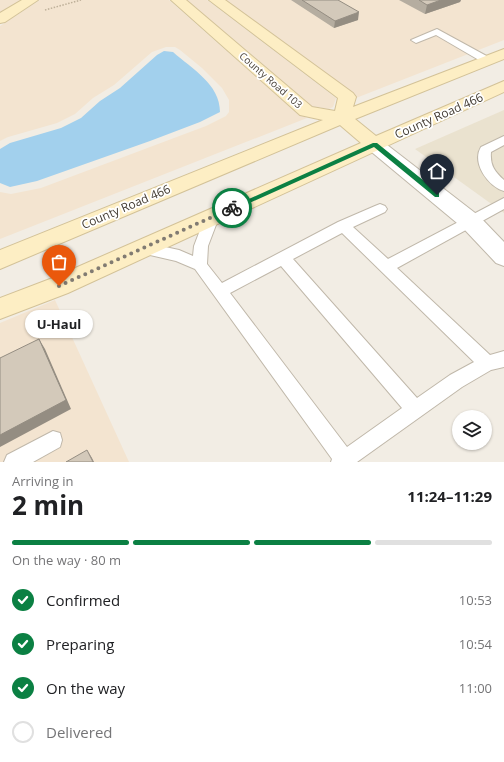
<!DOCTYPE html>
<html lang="en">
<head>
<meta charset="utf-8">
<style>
	body { margin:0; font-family:"Open Sans",sans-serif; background:#f2f2f2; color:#202124; height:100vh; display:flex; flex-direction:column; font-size:15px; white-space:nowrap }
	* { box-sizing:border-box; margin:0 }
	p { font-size:13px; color:#757577 }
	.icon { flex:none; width:22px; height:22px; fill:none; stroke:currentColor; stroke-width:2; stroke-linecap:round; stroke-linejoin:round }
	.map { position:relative; height:462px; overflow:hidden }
	.panel { display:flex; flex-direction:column; background:#fff; flex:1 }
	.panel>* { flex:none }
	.controls { position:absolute; left:452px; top:410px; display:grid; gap:8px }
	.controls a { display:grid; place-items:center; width:40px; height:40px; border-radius:50%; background:#fff; box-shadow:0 1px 3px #0004; font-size:20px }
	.pin { position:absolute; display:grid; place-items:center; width:34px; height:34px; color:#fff; margin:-41px -17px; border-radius:50% 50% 50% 0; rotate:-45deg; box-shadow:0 0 4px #0007 }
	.pin .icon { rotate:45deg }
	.courier { position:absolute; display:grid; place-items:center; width:40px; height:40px; margin:-20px; border:3px solid #0b8043; border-radius:50%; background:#fff; color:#222; box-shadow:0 1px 5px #0007 }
	.bubble { position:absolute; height:28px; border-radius:14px; background:#fff; box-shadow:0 1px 3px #0004; font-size:13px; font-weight:700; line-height:28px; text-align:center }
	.headline em { font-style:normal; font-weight:700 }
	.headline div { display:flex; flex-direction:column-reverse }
	.headline { display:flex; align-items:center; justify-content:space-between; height:68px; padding:0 12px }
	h1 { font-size:26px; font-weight:700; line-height:30px }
	.bar { display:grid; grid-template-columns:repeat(4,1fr); gap:6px 4px; align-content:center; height:48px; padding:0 12px }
	.bar i { height:5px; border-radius:3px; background:#e0e0e0 }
	.bar .selected { background:#0b8043 }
	.bar p { grid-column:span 4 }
	ol { padding:0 12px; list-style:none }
	li { display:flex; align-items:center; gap:12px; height:44px }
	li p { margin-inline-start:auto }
	li .icon { padding:4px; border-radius:50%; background:#0b8043; color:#fff; stroke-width:4 }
	li:last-child { color:#757577 }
	li i { width:22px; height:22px; border:2px solid #e0e0e0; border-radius:50% }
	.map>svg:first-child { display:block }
	.commercial { fill:#f3e4d0 }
	.education { fill:#eae2cf }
	.water { fill:#a2d0ed }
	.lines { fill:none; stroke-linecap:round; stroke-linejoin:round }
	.lane-casing { stroke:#c0b8aa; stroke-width:2 }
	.street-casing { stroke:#c0b8aa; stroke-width:2 }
	.secondary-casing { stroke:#d3c298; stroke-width:2 }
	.path { stroke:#beb099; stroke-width:1.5; stroke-dasharray:1.5 1.5; stroke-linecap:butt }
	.lane { fill:#fff; fill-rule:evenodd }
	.street { fill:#fff; fill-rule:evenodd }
	.secondary { fill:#fdeec4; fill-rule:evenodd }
	.wall { fill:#b5ada0 }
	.shaded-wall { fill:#948d82 }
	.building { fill:#d3c9ba; stroke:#948d82 }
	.route { fill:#0b8043 }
	.done { stroke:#817b72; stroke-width:4; stroke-dasharray:0 7.2 }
	.labels { text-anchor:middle; stroke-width:3.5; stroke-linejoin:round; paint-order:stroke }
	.far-street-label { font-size:10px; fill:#443d34; stroke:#fff }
	.street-label { font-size:12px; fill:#443d34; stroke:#fff }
</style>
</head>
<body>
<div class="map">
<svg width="504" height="462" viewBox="0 0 504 462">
	<rect width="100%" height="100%" fill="#f2ede4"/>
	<path class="commercial" d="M0,0h22l-22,14z
		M40,0h129l129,114 9,4 -307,121v-47l11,2 30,-6 165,-62 20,-10 3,-4v-12l-7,-12 -20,-20 -22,-18 -5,-3h-9l-14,5 -38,33 -21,13 -18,16 -18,9 -49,14 -8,4v-115z
		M187,0h20l129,98 -3,9 -4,2 -17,-3z
		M225,0h279v40l-148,58 -2,-4z
		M55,300l74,162h-129v-139z"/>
	<path class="education" d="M504,110v103l-89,-64z"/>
	<path class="water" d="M164,51l9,1c19,17 47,32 47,60l-20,10 -50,19 -113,40 -27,6 -10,-4v-34l10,-6 51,-15 20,-10 19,-17 20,-13 37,-33z"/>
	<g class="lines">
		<defs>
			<path id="lane" d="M437,29l55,30 1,2 -1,2h-8l-48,-28 -20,8 -5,-3z
				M504,136v9l-13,7c-1,13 3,19 13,28v11c-15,-4 -33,-28 -23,-44z
				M504,198v11l-107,59 93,87 14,-4v16l-13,3 -29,17 -105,75h-26l1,-3 -137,-190 -19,-8 -39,-9 -2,-4 2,-4 5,-2 37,8 14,6 1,-10 11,-29 2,-4 5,-1 5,1 2,4 -11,29 -1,18 15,19 116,-61 37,-16 5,-2 5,2 2,3 -2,3 -32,15 35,32zM342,233l132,129 -24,13 -33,23 -124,-139zM281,266l121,142 -55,39 -117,-154z
				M53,431l7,2 2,7 -2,7 -27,15h-29l3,-7z"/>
			<path id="street" d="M375,139l7,2 97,75 25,26v24l-8,-3 -33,-35 -95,-79 -2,-4 2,-4z"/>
			<path id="secondary" d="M22,0h16l-33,22 -5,1v-10z
				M171,0h15l126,107 23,4 3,-13 -129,-98h16l128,93 3,4 -3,10 151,-58v10l-149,60 21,17 128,-55v11l-436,201 -68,26v-21l50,-19 311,-136 -21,-18 -340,144v-19l323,-130 -23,-5z"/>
		</defs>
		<use href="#lane" class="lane-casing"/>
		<use href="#street" class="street-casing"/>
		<use href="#secondary" class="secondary-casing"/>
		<path class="path" d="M45,10l36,-10"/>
		<use href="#lane" class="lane"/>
		<use href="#street" class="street"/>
		<use href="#secondary" class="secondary"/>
	</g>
	<path class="wall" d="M291,0h47l20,20 -24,8z
		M399,0h62l-1,2 -35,12z"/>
	<path class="shaded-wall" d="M441,0h20l-1,2 -35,12 2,-9z
		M359,12l-1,8 -24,8 1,-7z
		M39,339l6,10 26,60 -71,38v-12z
		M87,450l5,8 2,4h-1z"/>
	<path class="building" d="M302,0h36l21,12 -24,9z
		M419,0h22l-14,5z
		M39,339l27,61 -66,35v-77z
		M87,450l6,12h-27z"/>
	<path class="route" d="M373,143h4l62,50v4h-4l-61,-50 -140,63 -5,-2z"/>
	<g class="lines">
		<path class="done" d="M59,286l173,-78"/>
	</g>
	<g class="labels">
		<g class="far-street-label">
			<text transform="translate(271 80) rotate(41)" y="4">County Road 103</text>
		</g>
		<g class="street-label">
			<text transform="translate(439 116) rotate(-24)" y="4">County Road 466</text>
			<text transform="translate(126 207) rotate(-23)" y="4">County Road 466</text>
		</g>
	</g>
</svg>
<div class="controls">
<a><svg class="icon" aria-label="layers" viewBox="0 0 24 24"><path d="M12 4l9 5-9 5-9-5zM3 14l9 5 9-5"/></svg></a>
</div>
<div class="pin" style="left:59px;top:286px;background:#ea580c"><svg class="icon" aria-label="bag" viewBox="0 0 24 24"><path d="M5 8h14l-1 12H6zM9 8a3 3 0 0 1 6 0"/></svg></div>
<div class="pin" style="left:437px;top:195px;background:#1f2937"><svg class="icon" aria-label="home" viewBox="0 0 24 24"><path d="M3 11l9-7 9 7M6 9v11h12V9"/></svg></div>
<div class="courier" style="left:232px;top:208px"><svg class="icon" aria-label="bike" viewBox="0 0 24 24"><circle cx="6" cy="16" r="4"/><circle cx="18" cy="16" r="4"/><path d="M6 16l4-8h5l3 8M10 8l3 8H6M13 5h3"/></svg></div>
<div class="bubble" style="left:25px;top:310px;width:68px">U-Haul</div>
</div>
<section class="panel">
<div class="headline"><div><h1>2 min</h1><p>Arriving in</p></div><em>11:24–11:29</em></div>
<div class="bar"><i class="selected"></i><i class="selected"></i><i class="selected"></i><i></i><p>On the way · 80 m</p></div>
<ol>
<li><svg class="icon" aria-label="check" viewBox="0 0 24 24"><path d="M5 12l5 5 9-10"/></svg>Confirmed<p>10:53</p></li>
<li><svg class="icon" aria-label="check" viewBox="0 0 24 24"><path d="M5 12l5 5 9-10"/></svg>Preparing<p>10:54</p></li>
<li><svg class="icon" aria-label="check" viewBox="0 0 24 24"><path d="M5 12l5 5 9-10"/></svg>On the way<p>11:00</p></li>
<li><i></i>Delivered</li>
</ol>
</section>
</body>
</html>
